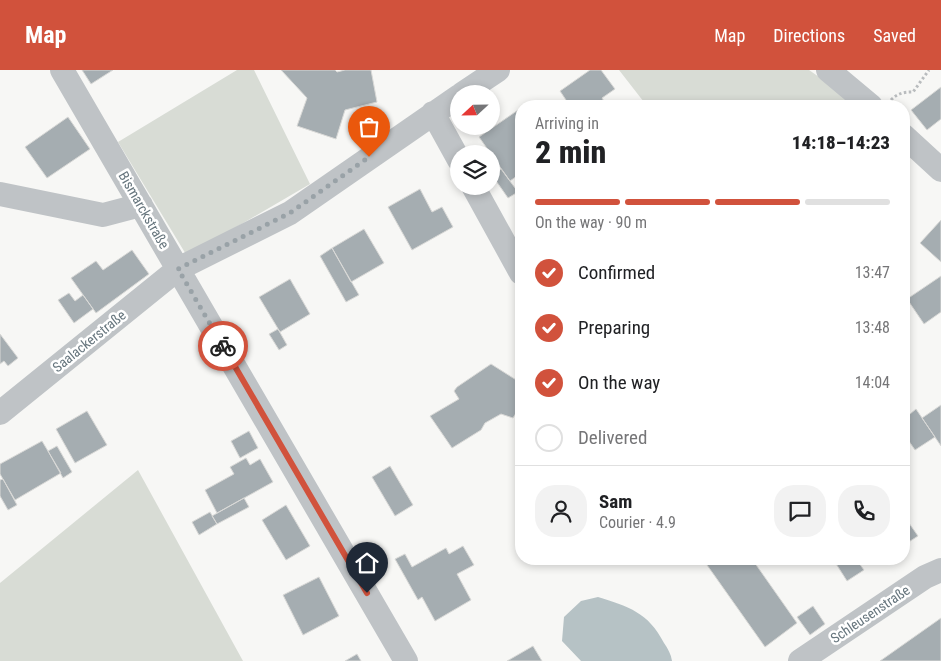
<!DOCTYPE html>
<html lang="en">
<head>
<meta charset="utf-8">
<style>
	body { margin:0; font-family:"Roboto Condensed",sans-serif; background:#f2f2f2; color:#202124; height:100vh; display:flex; flex-direction:column; font-size:19px; white-space:nowrap }
	* { box-sizing:border-box; margin:0 }
	p { font-size:16px; color:#757577 }
	.icon { flex:none; width:28px; height:28px; fill:none; stroke:currentColor; stroke-width:2; stroke-linecap:round; stroke-linejoin:round }
	.map { position:relative; flex:1; overflow:hidden }
	.drawer { position:absolute; left:515px; top:30px; width:395px; height:465px; display:flex; flex-direction:column; background:#fff; border-radius:20px; box-shadow:0 2px 8px #0003 }
	.drawer>* { flex:none }
	.needle { width:32px; rotate:248deg }
	.controls { position:absolute; left:450px; top:15px; display:grid; gap:10px }
	.controls a { display:grid; place-items:center; width:50px; height:50px; border-radius:50%; background:#fff; box-shadow:0 2px 8px #0003; font-size:25px }
	.pin { position:absolute; display:grid; place-items:center; width:42px; height:42px; color:#fff; margin:-51px -21px; border-radius:50% 50% 50% 0; rotate:-45deg; box-shadow:0 0 5px #0007 }
	.pin .icon { rotate:45deg }
	.courier { position:absolute; display:grid; place-items:center; width:50px; height:50px; margin:-25px; border:4px solid #d1523c; border-radius:50%; background:#fff; color:#222; box-shadow:0 1px 6px #0007 }
	.head em { font-style:normal; font-weight:800 }
	.head div { display:flex; flex-direction:column-reverse }
	.head { display:flex; align-items:center; justify-content:space-between; height:85px; padding:0 20px }
	h1 { font-size:32px; font-weight:800; line-height:38px }
	.bar { display:grid; grid-template-columns:repeat(4,1fr); gap:8px 5px; align-content:center; height:60px; padding:0 20px }
	.bar i { height:6px; border-radius:4px; background:#e0e0e0 }
	.bar .on { background:#d1523c }
	.bar p { grid-column:span 4 }
	.line { display:flex; align-items:center; gap:12px; padding:0 20px; border-top:1px solid #e0e0e0 }
	.line div { flex:1 }
	.round { display:grid; place-items:center; flex:none; width:52px; height:52px; border-radius:20px; background:#f2f2f2 }
	ol { padding:0 20px; list-style:none }
	li { display:flex; align-items:center; gap:15px; height:55px }
	li p { margin-inline-start:auto }
	li .icon { padding:5px; border-radius:50%; background:#d1523c; color:#fff; stroke-width:4 }
	li:last-child { color:#757577 }
	li i { width:28px; height:28px; border:2px solid #e0e0e0; border-radius:50% }
	header { display:flex; align-items:center; gap:30px; box-sizing:border-box; height:70px; padding:0 25px; background:#d1523c; color:#fff }
	header strong { font-size:24px }
	nav { display:flex; gap:28px; margin-inline-start:auto; font-size:18px }
	.map>svg:first-child { display:block }
	.green { fill:#d8dcd5 }
	.water { fill:#b6c2c5 }
	.building { fill:#a5adb1; stroke:#d9d9d7 }
	.lines { fill:none; stroke-linecap:round; stroke-linejoin:round }
	.path { stroke:#b9bcbe; stroke-width:3; stroke-dasharray:2.5 2.5; stroke-linecap:butt }
	.minor { stroke:#bfc3c6; stroke-width:24 }
	.done { stroke:#99a2a7; stroke-width:5; stroke-dasharray:0 9 }
	.route { stroke:#d1523c; stroke-width:6 }
	.labels { text-anchor:middle; stroke-width:5; stroke-linejoin:round; paint-order:stroke }
	.street-label { font-size:14px; fill:#66757d; stroke:#fff }
</style>
</head>
<body>
<header>
<strong>Map</strong>
<nav><a>Map</a><a>Directions</a><a>Saved</a></nav>
</header>
<div class="map">
<svg width="941" height="591" viewBox="0 0 941 591">
	<rect width="100%" height="100%" fill="#f7f7f5"/>
	<path class="green" d="M237,0h17l56,114 -123,72 -69,-114z
		M619,0h190l23,16 23,20h-208z
		M138,400l105,191h-243v-78z"/>
	<path class="water" d="M598,527c31,10 50,15 66,46 4,6 7,11 8,18h-91l-19,-20 2,-24 17,-16z"/>
	<path class="building" d="M82,0h31l-22,14z
		M281,0h54l2,2 8,-2h26l6,32 -32,8 -9,29 -39,-13 10,-28z
		M590,0h11l14,19 -13,9 5,8h-37l-10,-15z
		M941,17v32l-14,11 -16,-20z
		M521,38v65l-11,8 -31,-44z
		M68,47l22,32 -43,29 -22,-31z
		M501,99l17,23 -10,6 -16,-23z
		M420,119l12,23 10,-5 11,20 -41,23 -24,-43z
		M941,150v42l-21,-19z
		M364,159l20,34 -33,19 -19,-34z
		M332,178l27,47 -13,7 -26,-46z
		M132,180l17,24 -53,39 -25,-35 25,-17 7,9z
		M941,206v36l-17,12 -17,-25z
		M290,209l20,35 -30,18 -21,-35z
		M69,223l6,8 8,-6 10,14 -19,14 -16,-23z
		M278,259l9,16 -8,5 -10,-16z
		M0,264l18,24 -10,8 -4,-5 -4,3z
		M491,294l30,19v22l-8,13 -12,-4 -16,9 -4,7 -29,18 -22,-32 29,-17 -5,-8 3,-4z
		M941,335v41l-19,-28z
		M916,339l19,28 -20,13 -11,-16v-15z
		M87,341l20,34 -32,18 -19,-34z
		M249,361l9,17 -18,10 -9,-17z
		M42,371l19,32 -46,27 -15,-26v-10z
		M57,376l15,26 -9,6 -15,-27z
		M246,388l4,7 10,-6 13,23 -56,31 -12,-23 29,-16 -4,-7z
		M390,396l23,39 -18,11 -23,-39z
		M3,409l14,26 -9,5 -8,-14v-16z
		M244,428l5,9 -32,17 -5,-8z
		M286,435l24,41 -24,14 -24,-40z
		M210,442l7,12 -18,11 -7,-13z
		M904,446l14,20 -14,9z
		M463,476l11,19 -17,9 14,26 -36,21 -13,-24 -4,3 -23,-41 10,-5 7,13 34,-19 3,6z
		M715,489h37l45,64 -32,24 -58,-82z
		M833,489h23l8,11 -17,11z
		M319,507l20,39 -36,19 -20,-40z
		M813,536l12,18 -15,11 -13,-18z
		M941,548v43h-61z
		M533,576l9,15h-35z
		M357,584l4,7h-16z"/>
	<g class="lines">
		<path class="path" d="M891,30c7,-7 13,-8 22,-8l16,-22"/>
		<path class="minor" d="M62,0l344,591
			M828,0l43,36
			M462,24l36,-24
			M433,43l26,47
			M904,66l37,34
			M473,116l48,87
			M0,124l103,21 38,-10
			M0,343l178,-144 112,-56 169,-117
			M800,591l125,-84 16,-7"/>
	</g>
	<g class="lines">
		<path class="done" d="M223,276l-45,-77 112,-56 79,-56"/>
		<path class="route" d="M223,276l144,247"/>
	</g>
	<g class="labels">
		<g class="street-label">
			<text transform="translate(144 140) rotate(60)" y="5">Bismarckstraße</text>
			<text transform="translate(89 271) rotate(-39)" y="5">Saalackerstraße</text>
			<text transform="translate(870 544) rotate(-34)" y="5">Schleusenstraße</text>
		</g>
	</g>
</svg>
<div class="controls">
<a><svg class="needle" viewBox="-14 -14 28 28"><path d="M0-13l5 13h-10z" fill="#e53935"/><path d="M0 13l5-13h-10z" fill="#757577"/></svg></a>
<a><svg class="icon" aria-label="layers" viewBox="0 0 24 24"><path d="M12 4l9 5-9 5-9-5zM3 14l9 5 9-5"/></svg></a>
</div>
<div class="pin" style="left:369px;top:87px;background:#ea580c"><svg class="icon" aria-label="bag" viewBox="0 0 24 24"><path d="M5 8h14l-1 12H6zM9 8a3 3 0 0 1 6 0"/></svg></div>
<div class="pin" style="left:367px;top:523px;background:#1f2937"><svg class="icon" aria-label="home" viewBox="0 0 24 24"><path d="M3 11l9-7 9 7M6 9v11h12V9"/></svg></div>
<div class="courier" style="left:223px;top:276px"><svg class="icon" aria-label="bike" viewBox="0 0 24 24"><circle cx="6" cy="16" r="4"/><circle cx="18" cy="16" r="4"/><path d="M6 16l4-8h5l3 8M10 8l3 8H6M13 5h3"/></svg></div>
<section class="drawer">
<div class="head"><div><h1>2 min</h1><p>Arriving in</p></div><em>14:18–14:23</em></div>
<div class="bar"><i class="on"></i><i class="on"></i><i class="on"></i><i></i><p>On the way · 90 m</p></div>
<ol>
<li><svg class="icon" aria-label="check" viewBox="0 0 24 24"><path d="M5 12l5 5 9-10"/></svg>Confirmed<p>13:47</p></li>
<li><svg class="icon" aria-label="check" viewBox="0 0 24 24"><path d="M5 12l5 5 9-10"/></svg>Preparing<p>13:48</p></li>
<li><svg class="icon" aria-label="check" viewBox="0 0 24 24"><path d="M5 12l5 5 9-10"/></svg>On the way<p>14:04</p></li>
<li><i></i>Delivered</li>
</ol>
<div class="line" style="height:90px"><a class="round"><svg class="icon" aria-label="person" viewBox="0 0 24 24"><circle cx="12" cy="8" r="4"/><path d="M4 21q1-7 8-7t8 7"/></svg></a><div><b>Sam</b><p>Courier · 4.9</p></div><a class="round"><svg class="icon" aria-label="chat" viewBox="0 0 24 24"><path d="M4 5h16v11H9l-5 4z"/></svg></a><a class="round"><svg class="icon" aria-label="phone" viewBox="0 0 24 24"><path d="M5 4h4l2 5-3 2q2 4 5 5l2-3 5 2v4C11 20 4 13 5 4z"/></svg></a></div>
</section>
</div>
</body>
</html>
